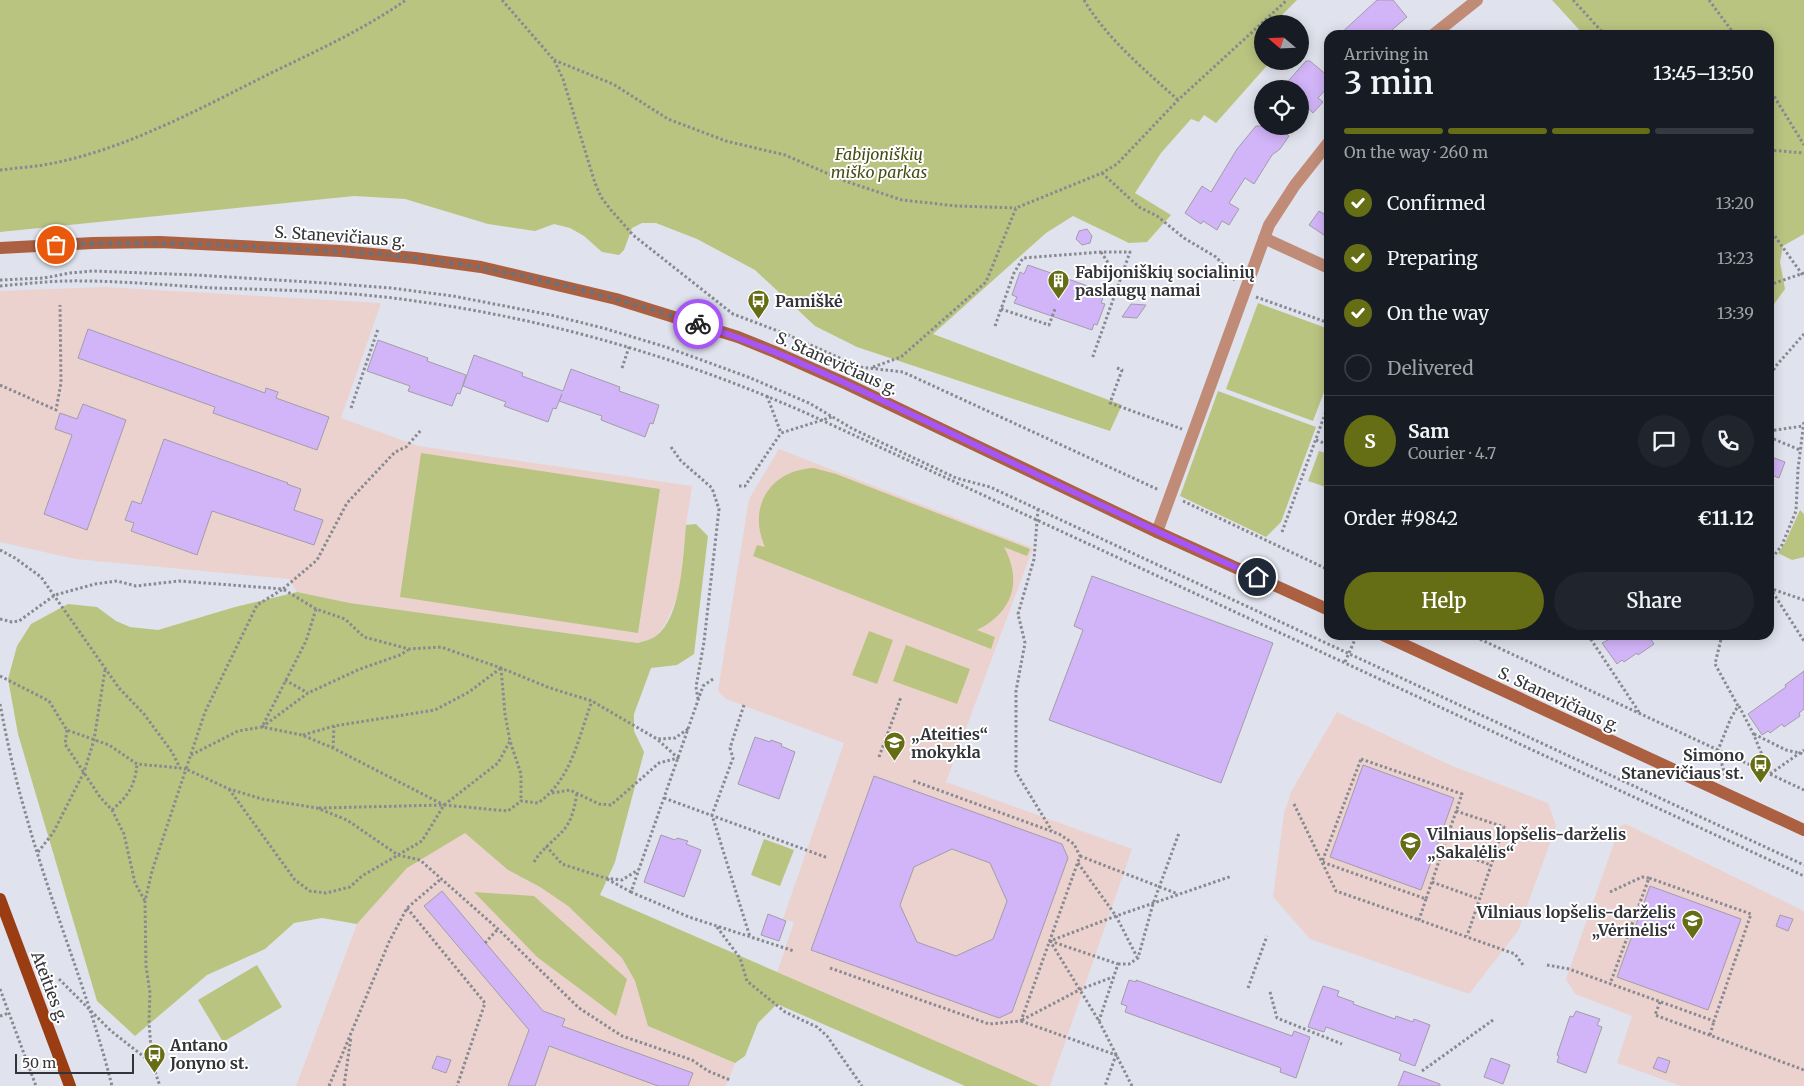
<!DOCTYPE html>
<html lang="en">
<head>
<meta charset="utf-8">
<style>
	body { margin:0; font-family:Merriweather,serif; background:#20242c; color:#f1f3f6; height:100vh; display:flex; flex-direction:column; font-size:19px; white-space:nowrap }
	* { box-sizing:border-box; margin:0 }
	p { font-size:16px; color:#9ea1a6 }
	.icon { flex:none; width:28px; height:28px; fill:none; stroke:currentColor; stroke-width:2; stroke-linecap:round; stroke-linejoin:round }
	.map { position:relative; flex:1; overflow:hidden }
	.drawer { position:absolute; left:1324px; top:30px; width:450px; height:610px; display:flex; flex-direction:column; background:#171b24; border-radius:15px; box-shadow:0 2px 12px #0003 }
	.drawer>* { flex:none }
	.needle { width:32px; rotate:289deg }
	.controls { position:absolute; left:1254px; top:15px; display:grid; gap:10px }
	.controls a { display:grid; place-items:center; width:55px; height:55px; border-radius:50%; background:#171b24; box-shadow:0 2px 12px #0003; font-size:25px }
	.scale { position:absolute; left:15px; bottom:12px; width:119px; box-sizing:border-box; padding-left:5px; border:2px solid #333439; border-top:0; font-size:14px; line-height:18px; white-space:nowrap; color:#333439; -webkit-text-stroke:4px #fff; paint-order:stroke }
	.pin { position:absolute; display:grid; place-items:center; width:42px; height:42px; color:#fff; margin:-21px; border:2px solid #fff; border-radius:50%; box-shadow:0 1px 5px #0007 }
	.courier { position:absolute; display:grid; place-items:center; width:50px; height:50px; margin:-25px; border:4px solid #a855f7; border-radius:50%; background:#fff; color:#222; box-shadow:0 1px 6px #0007 }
	.summary em { font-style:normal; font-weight:600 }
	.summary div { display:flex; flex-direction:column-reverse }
	.summary { display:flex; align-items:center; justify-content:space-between; height:85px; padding:0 20px }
	h1 { font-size:32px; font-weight:600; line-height:38px }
	.bar { display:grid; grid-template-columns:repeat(4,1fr); gap:8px 5px; align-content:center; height:60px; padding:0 20px }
	.bar i { height:6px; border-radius:4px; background:#363941 }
	.bar .selected { background:#656e15 }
	.bar p { grid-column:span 4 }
	.line { display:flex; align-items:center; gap:12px; padding:0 20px; border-top:1px solid #363941 }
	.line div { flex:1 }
	.round { display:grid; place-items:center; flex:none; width:52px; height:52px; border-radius:26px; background:#20242c }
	ol { padding:0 20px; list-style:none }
	li { display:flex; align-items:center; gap:15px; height:55px }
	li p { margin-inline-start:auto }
	li .icon { padding:5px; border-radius:50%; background:#656e15; color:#fff; stroke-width:4 }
	li:last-child { color:#9ea1a6 }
	li i { width:28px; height:28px; border:2px solid #363941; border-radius:50% }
	.primary-button { display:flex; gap:10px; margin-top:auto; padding:10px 20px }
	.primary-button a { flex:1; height:58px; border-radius:30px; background:#656e15; color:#fff; font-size:20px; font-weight:600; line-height:58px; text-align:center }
	.primary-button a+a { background:#20242c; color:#f1f3f6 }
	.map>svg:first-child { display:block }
	.education { fill:#ecd2ce }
	.green { fill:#bac481 }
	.building { fill:#d2b4f8; stroke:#a29da8; fill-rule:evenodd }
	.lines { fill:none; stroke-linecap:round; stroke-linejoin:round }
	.path { stroke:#888991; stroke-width:3; stroke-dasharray:2.5 2.5; stroke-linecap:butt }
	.minor { stroke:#c18c77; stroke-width:12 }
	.secondary { stroke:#ac6042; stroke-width:12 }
	.primary { stroke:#9b3d12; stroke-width:12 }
	.done { stroke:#707178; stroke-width:5; stroke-dasharray:0 9 }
	.route { stroke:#a855f7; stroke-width:6 }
	.labels { text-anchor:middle; stroke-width:4; stroke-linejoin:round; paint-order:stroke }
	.park-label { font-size:16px; font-style:italic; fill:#474c14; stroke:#fff }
	.street-label { font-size:16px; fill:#333439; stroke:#fff }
	.poi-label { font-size:16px; font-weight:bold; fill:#333439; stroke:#fff; text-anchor:start }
</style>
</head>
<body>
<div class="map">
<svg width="1804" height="1086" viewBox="0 0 1804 1086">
	<rect width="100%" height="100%" fill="#e0e2ed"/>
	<path class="education" d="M104,287l277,16 -40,115 77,28 274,40 -6,39 -6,65 -13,31 -10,15 -19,7 -288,-40 -53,-11 -8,-13 -214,-20 -75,-17v-251z
		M779,449l254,99 -87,234 186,67 -82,237h-11l-262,-113 17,-51 -11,-3 61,-176 -118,-44 -8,-8 31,-192z
		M1337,712l113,53 98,38 8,23 -38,105 -49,63 -159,-55 -37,-42 11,-84 4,-11 3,-10z
		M1626,824l178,87v175h-123l-64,-23 15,-47 -57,-22 -9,-15 54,-153z
		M465,832l43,38 32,17 28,19 54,52 13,23 13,45 87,37 -9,23h-430l61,-162 50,-56z"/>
	<path class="green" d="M0,0h1297l-16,16 7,8h-26v37h9l-55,62 -12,-8 -5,7 -8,-3 -30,34 -26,40 36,22 -24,27 -18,1 -56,-27 -27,17 -113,101 189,71 -12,26 -253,-84 -42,-21 -60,-56 -58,-31 -41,-16h-14l-10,5 -8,22 -5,5 -17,-3 -18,-16 -14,-8 -16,-4 -19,7 -47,-7 -83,-25 -51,-3 -354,36z
		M1552,0h252v234l-21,12 -3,16 5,27 -11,15 -5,2v-271h-185z
		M1258,303l71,26v50l-16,42 -87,-32z
		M1218,391l98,36 -35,95 -15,15 -86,-41z
		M1319,451l10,3v34l-21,-7z
		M421,453l239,36 -22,144 -238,-36z
		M814,468l22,6 194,75 -3,7 -23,-9c19,35 8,66 -27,83l18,7 -4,12 -238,-93 4,-11 8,2c-18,-40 5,-77 49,-79z
		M1800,510l4,4v43l-12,3 -14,-7 6,-8z
		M696,524l12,12 -14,118 -17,11 -26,3 -17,46v17l10,21 -29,110 -15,33 439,191h-74l-188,-82 -19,19 -13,33 -10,7 -87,-37 -13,-45 -13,-23 -54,-52 -28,-19 -32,-17 -43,-37 -58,35 -50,56 -35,-6 -28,5 -29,26 -58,26 -72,61 -38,-35 -79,-267 -10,-55 9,-33 14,-22 37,-20 29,3 19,14 14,6 28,3 77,-23 62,-15 53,11 288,40c6,-2 14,-4 18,-7 26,-19 27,-82 30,-111z
		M869,631l24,9 -16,44 -25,-9z
		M906,645l64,24 -13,35 -64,-23z
		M764,839l30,11 -14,36 -29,-11z
		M474,892l60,4 93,83 -11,37 -79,-59z
		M257,965l25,42 -59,35 -25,-42z"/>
	<path class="building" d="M1377,0h16l14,17 -21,18h-47z
		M1306,61h4l19,16v9l-11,12 5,4 -10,11 -13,-12v-12h-19z
		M1256,126h20l13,10 -9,13 -8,6 -18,29 -9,-6 -16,25 10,6 -10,16 -7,-4 -5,9 -14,-9 -2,3 -16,-11 17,-27 9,6 26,-43z
		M1319,211l10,6v11l-5,7 -15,-10z
		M1087,229l5,7 -2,7 -8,2 -6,-6 3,-8z
		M1028,265l77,27 -4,11 4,1 -8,21 -3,-1 -2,6 -78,-27 3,-6 -5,-2 8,-23 4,2z
		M1131,304l15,1 -9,13 -15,-1z
		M88,329l177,64 1,-5 12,4 -2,6 53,19 -12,33 -104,-37 2,-6 -137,-49z
		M378,340l50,18 -1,3 39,14 -6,19 -3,-1 -5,13 -44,-15 2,-5 -43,-15z
		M474,355l49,18 -1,3 41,15 8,-22 49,18 -1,4 40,14 -6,19 -3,-1 -5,14 -44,-17 1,-4 -43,-15 3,-7 -6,15 -3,-1 -5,14 -44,-16 2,-4 -43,-16z
		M83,404l43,16 -39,110 -43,-16 28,-79 -17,-6 5,-16 17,6z
		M164,439l124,44 -1,1 14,5 -7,21 29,10 -9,25 -102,-34 -15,44 -66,-24 3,-8 -9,-3 7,-19 9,3z
		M1769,456l16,6 -6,16 -10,-4z
		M1092,576l181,67 -52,140 -172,-63 34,-90 -9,-4z
		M1605,635h43l6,9 -16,11 -1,-2 -13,9 -2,-2 -5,4 -15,-21 6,-3z
		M1804,671v38l-5,4 1,3 -16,11 -2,-3 -12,9 -2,-2 -6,4 -14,-21 38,-27 -1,-2z
		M755,737l15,5 1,-2 11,4 -1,2 14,6 -16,47 -41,-15z
		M1363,765l91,33 -33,92 -91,-33z
		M874,776l188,68 6,14 -56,154 -13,6 -188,-68zM952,849l38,14 17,38 -14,38 -37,17 -39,-14 -17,-37 14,-38z
		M661,835l14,5 2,-2 11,3 -2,3 15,6 -17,47 -40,-15z
		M1650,886l91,33 -33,91 -91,-33z
		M442,891l101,120 22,8 -3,7 131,47 -5,13h-30l-109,-40 -14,40h-27l21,-56 -105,-124z
		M768,914l18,7 -7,20 -18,-6z
		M1780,915l13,4 -5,12 -12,-5z
		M1129,980l7,2v-2l156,56 2,-5 16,6 -14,41 -16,-6 1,-4 -156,-56 2,-6 -6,-2z
		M1323,986l16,5 -2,5 17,6 -1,2 42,15 1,-3 17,6 1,-3 16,6 -15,41 -16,-6 2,-6 -75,-27 -2,5 -16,-5z
		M1576,1011l24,8 -3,6 5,2 -16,46 -29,-11 2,-6 -2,-1 13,-39 3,1z
		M437,1056l14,4 -5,13 -14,-5z
		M1658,1057l12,4 -4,12 -13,-5z
		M1491,1058l19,7 -7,19 -19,-7z
		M1404,1071l36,13v2h-42z"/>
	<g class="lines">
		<path class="path" d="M502,0l52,60 9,19 32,104 6,14 10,13 22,25 100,79 53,20 74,33 43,5 256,118
			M1084,0c23,39 61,70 94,100
			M1573,0l32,35
			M1709,0l26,35
			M554,60l59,24 55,35 58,22 59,14 60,26 57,19 55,6 59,2
			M1769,88l35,57
			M1769,150l35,3
			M0,170c16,-2 33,-3 49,-6 78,-15 150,-55 220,-90 47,-23 94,-44 137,-74
			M1102,173l37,34 18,9 27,22 32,19 14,15 5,9
			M1769,228l35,49
			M1101,252l18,27
			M0,280l44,-2 26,-5 23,-2 103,4 129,8 66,5 62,8 98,19 52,13 63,19 82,30 61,26 44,26 103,49 34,9 814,378
			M1769,285l35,-12
			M0,286c21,-2 42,-4 63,-5 48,-1 102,4 151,7 67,2 135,3 201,13 139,19 274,59 402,117l987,458
			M1256,297l73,26
			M1001,309l48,16 6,-16
			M995,326l19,-53 9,-15 78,-6h29l-38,107
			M873,367l28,-10 85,-75 30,-74 86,-35 15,-9 61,-64 109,-100
			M622,368l7,-21
			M1117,368l5,2 -12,33 72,26
			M1769,379l6,-12 29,-33
			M0,385l56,25 5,-27 -1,-78
			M767,396l14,37 51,-16
			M351,408l27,-79
			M1769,431l34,-5
			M1769,437l31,13
			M1316,440l13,5
			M671,447l10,14 31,27 7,21 -15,133 -8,45 2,12
			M739,486h6l36,-53
			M1183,501l146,69
			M1038,509l-4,50 -16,55 7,29 -9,48v81l36,59
			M1282,532l47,-129
			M0,550l15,8 26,19 78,111 25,26 28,38 8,16 6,1 -34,102 -7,30 1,65 4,27 -1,29 3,41
			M1769,562l13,-17 14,-34 2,-42 6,-48
			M1769,588l35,12
			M1770,588l34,53
			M316,609l-10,32 -44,86 46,-34 52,-24 40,-14 8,-5
			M0,619l12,3 7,-1 36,-26 40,-11 22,-3 19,5 43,-5 104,8 34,-29 30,-57 48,-51 11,-5 16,-18
			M1471,635l333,155
			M1588,635l51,77
			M1722,635l-7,29 23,42 -7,12 -13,32 8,29
			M1345,662l12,-27
			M501,668l4,46 5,27 11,33v27
			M0,676l49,25 18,29 42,15 28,19 43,4
			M713,679l-10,7 -72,206 58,25 105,34
			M285,680l23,13
			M0,704c7,37 15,74 26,111 25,91 63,179 86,271
			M744,705l-14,43 3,10 -21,57 38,122
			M1739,706l14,27 17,41 34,-24
			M688,729l-13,9 -18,1 -65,-38 -42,-13 -49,-20 -60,-21 -32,2 -45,-12 -19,-18 -29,-10 -33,-20 -26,16 -52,107 -19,57 43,20 33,10 55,9 30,12 51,35 22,5 78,69 81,79 43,28 70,24 16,11 22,9
			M67,730l-2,14 35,53 12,13 12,24 11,49 10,18
			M1754,734l32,16 18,4
			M303,735l31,-9 101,-16 34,-18 32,-24
			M333,748l1,-22
			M191,755l47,-24 24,-4 40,8 31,13 111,57
			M879,757l22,-60
			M1361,759l101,35 -36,105 -104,-37z
			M229,789l66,91 15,11 16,2 24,-6 12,-11 60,-35 22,-36 54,-42 12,-22
			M552,793l18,-3 29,14 12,1 48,-42 19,-5 -21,-19
			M664,798l164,60
			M1294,804l42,87 83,29
			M319,808l125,-3 64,6 13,-10 17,2c34,-24 40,-65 54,-102
			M112,810c16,-14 23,-24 25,-46
			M1456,811l48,16 -37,109
			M546,846l16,18 43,14 17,2 16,-10
			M1444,848l47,17
			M38,852l15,-19 31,-61 10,-32 11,-70
			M1080,856l98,38
			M534,862c8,-14 22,-22 32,-35 7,-10 9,-23 11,-34
			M1078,863l38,53 21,41
			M607,879l24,13
			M1432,882l47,17
			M1610,892l32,-15 7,1
			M1426,899l-7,21 96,34 8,11
			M407,908l78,95 -28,83
			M717,927l23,31 7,23 38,31 32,15 10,9 35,50
			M1050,941l68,23 -19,57
			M485,943l13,-14
			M1118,964h11l9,-6 15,-54 26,-71
			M1547,965l22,4 145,52 37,-107 -102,-36 -39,106
			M830,968l159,56 32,-3 59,-165 -6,-12 -15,-10 -148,-54
			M59,979l52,52 41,32 8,23
			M1248,988l19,-52
			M0,989l36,97
			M1270,992l7,26 65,26
			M1660,1002l-5,13 149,55
			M0,1016l9,-3
			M1022,1020l59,-31 32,-12
			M1021,1021l95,34 -11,31
			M1710,1035l4,-14
			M1422,1071l71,-51
			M329,1086l60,-144 18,-34 34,-29
			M344,1086l7,-49
			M1132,1086l-33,-65 -49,-80 66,-25 116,-40"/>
		<path class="minor" d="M1433,35l44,-35
			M1264,238l65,30
			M1157,532l112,-307 26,-40 34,-43"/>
		<path class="secondary" d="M0,248l93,-5 67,-1 180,9 75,7 66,9 135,32 122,38 37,15 72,32 310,148 172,78
			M1383,635l421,195"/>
		<path class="primary" d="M0,899l70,187"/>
	</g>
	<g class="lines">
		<path class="done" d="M56,245c79,-4 158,-1 238,4 63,3 126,7 188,19 73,13 145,33 216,56"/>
		<path class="route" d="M698,324c90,29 175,72 261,113 99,48 198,95 298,140"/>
	</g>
	<defs>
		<symbol id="building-pin" viewBox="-11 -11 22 30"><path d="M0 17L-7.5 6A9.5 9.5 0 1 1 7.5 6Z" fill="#656e15" stroke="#fff"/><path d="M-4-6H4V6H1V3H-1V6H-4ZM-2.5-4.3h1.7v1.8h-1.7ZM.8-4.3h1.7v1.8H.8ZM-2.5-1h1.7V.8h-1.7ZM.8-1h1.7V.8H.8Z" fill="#fff"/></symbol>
		<symbol id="bus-pin" viewBox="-11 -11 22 30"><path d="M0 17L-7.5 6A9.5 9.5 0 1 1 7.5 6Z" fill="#656e15" stroke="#fff"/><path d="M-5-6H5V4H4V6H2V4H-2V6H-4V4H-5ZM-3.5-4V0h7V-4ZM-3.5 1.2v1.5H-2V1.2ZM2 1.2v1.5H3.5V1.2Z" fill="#fff"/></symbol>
		<symbol id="school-pin" viewBox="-11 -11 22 30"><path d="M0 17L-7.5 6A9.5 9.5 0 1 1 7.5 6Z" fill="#656e15" stroke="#fff"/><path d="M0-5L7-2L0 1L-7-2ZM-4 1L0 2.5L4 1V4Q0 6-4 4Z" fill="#fff"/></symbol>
	</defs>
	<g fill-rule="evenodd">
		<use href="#building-pin" x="1046" y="268" width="25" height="34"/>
		<use href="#bus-pin" x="746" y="288" width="25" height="34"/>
		<use href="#school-pin" x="882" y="730" width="25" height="34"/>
		<use href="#bus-pin" x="1748" y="752" width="25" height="34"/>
		<use href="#school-pin" x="1398" y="830" width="25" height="34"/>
		<use href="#school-pin" x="1680" y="908" width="25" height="34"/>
		<use href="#bus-pin" x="142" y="1042" width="25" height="34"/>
	</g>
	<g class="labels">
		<g class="park-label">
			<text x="879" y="160">Fabijoniškių<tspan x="879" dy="18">miško parkas</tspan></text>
		</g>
		<g class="street-label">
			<text transform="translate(340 236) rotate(4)" y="6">S. Stanevičiaus g.</text>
			<text transform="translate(837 363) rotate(24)" y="6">S. Stanevičiaus g.</text>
			<text transform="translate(1559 699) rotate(25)" y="6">S. Stanevičiaus g.</text>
			<text transform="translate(50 987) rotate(69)" y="6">Ateities g.</text>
		</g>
		<g class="poi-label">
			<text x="1075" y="278">Fabijoniškių socialinių<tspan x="1075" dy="18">paslaugų namai</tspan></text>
			<text x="775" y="307">Pamiškė</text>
			<text x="911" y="740">„Ateities“<tspan x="911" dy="18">mokykla</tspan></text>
			<text x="1744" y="761" text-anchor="end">Simono<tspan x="1744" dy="18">Stanevičiaus st.</tspan></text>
			<text x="1427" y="840">Vilniaus lopšelis-darželis<tspan x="1427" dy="18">„Sakalėlis“</tspan></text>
			<text x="1676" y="918" text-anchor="end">Vilniaus lopšelis-darželis<tspan x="1676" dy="18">„Vėrinėlis“</tspan></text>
			<text x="170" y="1051">Antano<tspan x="170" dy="18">Jonyno st.</tspan></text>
		</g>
	</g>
</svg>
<div class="controls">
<a><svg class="needle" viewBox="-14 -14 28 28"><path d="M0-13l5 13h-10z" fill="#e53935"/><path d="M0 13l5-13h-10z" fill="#9ea1a6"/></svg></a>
<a><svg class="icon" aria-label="locate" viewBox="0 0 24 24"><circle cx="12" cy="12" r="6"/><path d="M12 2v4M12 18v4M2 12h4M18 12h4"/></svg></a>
</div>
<div class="scale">50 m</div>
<div class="pin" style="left:56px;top:245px;background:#ea580c"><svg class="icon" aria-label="bag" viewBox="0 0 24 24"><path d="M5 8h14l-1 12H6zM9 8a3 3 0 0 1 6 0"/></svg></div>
<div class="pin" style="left:1257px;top:577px;background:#1f2937"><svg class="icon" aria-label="home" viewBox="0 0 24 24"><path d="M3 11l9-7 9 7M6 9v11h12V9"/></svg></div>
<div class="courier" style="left:698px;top:324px"><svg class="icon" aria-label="bike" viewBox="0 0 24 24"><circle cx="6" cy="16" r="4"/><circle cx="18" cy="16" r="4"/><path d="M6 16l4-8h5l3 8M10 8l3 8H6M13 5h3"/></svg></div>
<section class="drawer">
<div class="summary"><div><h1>3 min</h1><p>Arriving in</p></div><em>13:45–13:50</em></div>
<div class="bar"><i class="selected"></i><i class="selected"></i><i class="selected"></i><i></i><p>On the way · 260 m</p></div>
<ol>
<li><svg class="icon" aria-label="check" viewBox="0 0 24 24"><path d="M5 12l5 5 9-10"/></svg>Confirmed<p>13:20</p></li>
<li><svg class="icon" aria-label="check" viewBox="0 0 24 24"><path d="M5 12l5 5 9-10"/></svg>Preparing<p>13:23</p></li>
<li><svg class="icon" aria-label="check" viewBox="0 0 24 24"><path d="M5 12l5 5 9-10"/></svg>On the way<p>13:39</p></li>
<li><i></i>Delivered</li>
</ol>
<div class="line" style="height:90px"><b class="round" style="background:#656e15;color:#fff">S</b><div><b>Sam</b><p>Courier · 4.7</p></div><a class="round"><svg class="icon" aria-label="chat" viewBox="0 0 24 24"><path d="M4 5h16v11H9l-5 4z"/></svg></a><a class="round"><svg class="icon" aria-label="phone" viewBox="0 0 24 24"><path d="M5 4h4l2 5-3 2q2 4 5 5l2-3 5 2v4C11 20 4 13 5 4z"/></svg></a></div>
<div class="line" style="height:65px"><div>Order #9842</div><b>€11.12</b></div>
<div class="primary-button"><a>Help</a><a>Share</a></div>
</section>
</div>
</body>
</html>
